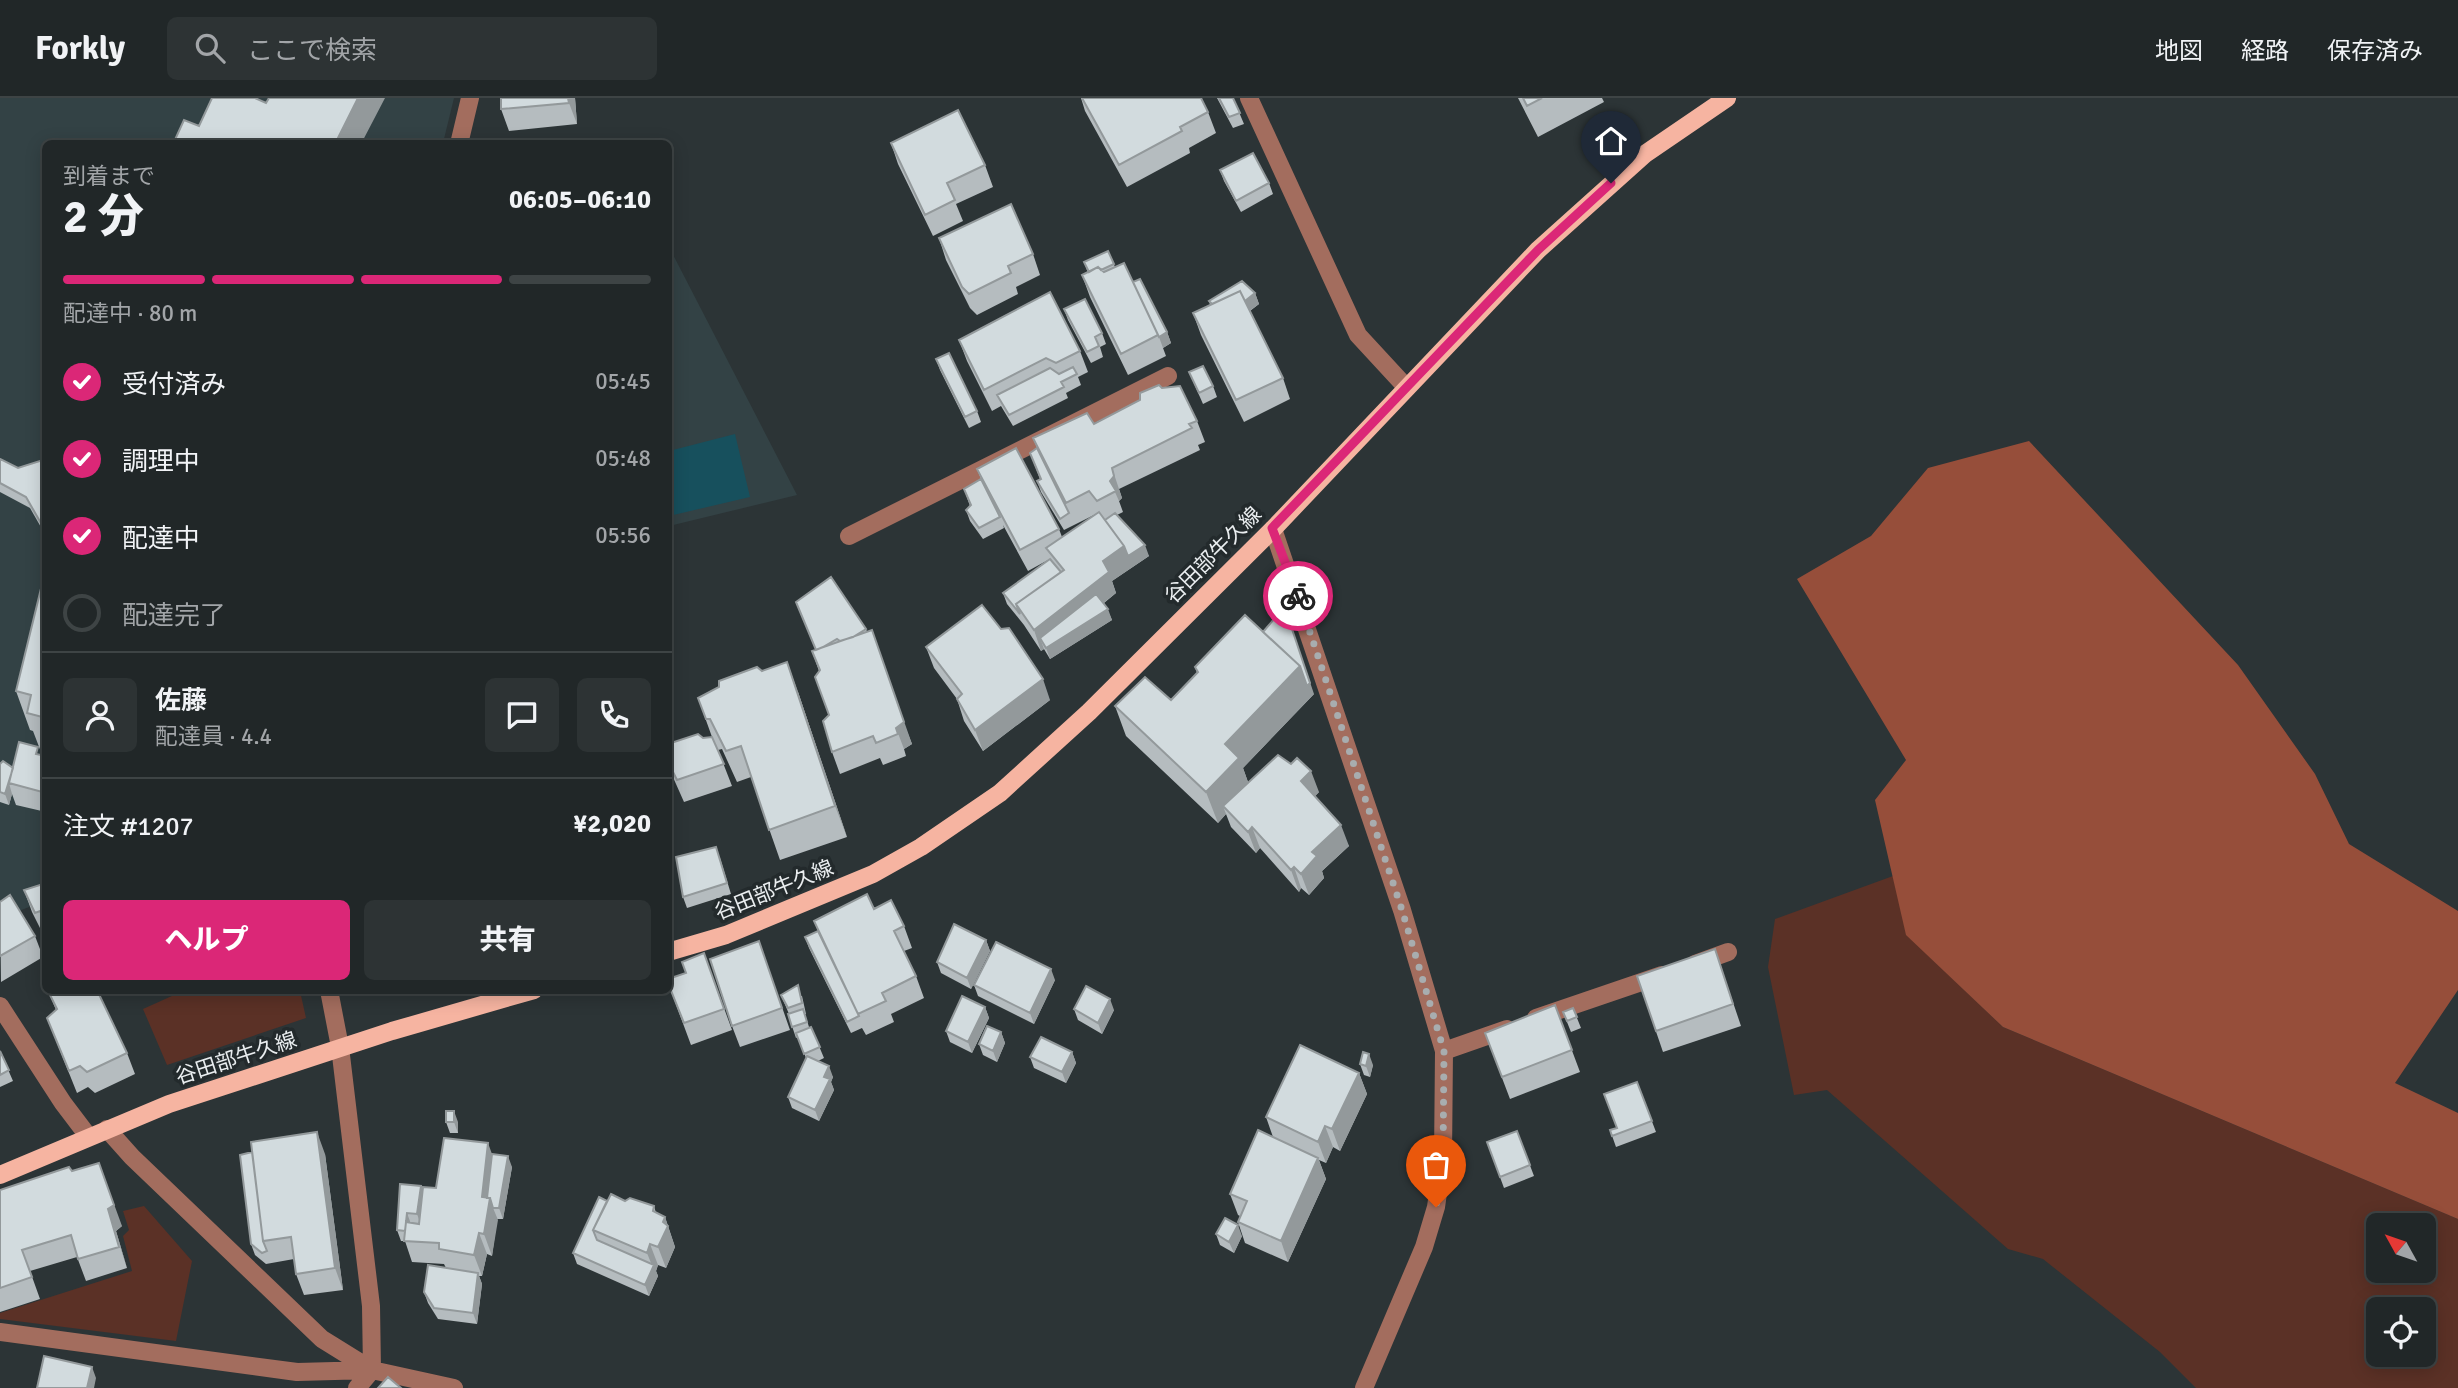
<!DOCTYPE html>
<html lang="ja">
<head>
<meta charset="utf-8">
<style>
	body { margin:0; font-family:Signika,"Noto Sans JP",sans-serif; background:#2d3334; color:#f1f3f6; height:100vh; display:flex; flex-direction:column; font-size:26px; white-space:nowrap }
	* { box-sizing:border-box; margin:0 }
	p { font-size:23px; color:#a2a5a8 }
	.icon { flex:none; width:38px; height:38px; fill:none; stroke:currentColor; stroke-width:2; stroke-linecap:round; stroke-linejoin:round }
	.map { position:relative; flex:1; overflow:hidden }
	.drawer { position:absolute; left:42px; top:42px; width:630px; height:854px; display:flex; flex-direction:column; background:#212728; border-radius:10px; box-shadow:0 4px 18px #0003,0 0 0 2px #3e4445 }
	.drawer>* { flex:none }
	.needle { width:46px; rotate:310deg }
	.controls { position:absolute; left:2366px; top:1115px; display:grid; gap:14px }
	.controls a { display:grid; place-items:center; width:70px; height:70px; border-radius:10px; background:#212728; box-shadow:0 4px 18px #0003,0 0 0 2px #3e4445; font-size:35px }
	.pin { position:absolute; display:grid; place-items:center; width:60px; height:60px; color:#fff; margin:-72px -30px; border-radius:50% 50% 50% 0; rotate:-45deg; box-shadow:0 0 7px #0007 }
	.pin .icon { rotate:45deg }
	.courier { position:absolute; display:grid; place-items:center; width:70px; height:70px; margin:-35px; border:5px solid #db2777; border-radius:50%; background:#fff; color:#222; box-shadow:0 2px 9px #0007 }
	.head em { font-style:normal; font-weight:800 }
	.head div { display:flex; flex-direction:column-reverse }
	.head { display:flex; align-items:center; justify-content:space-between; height:119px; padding:0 21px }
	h1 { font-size:46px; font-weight:800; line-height:52px }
	.bar { display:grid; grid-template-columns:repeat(4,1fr); gap:10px 7px; align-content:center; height:84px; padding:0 21px }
	.bar i { height:9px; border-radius:5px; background:#3e4445 }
	.bar .selected { background:#db2777 }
	.bar p { grid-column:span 4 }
	.line { display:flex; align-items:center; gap:18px; padding:0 21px; border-top:2px solid #3e4445 }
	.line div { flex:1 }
	.round { display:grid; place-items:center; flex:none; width:74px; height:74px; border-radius:10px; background:#2d3334 }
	ol { padding:0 21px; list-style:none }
	li { display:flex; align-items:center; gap:21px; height:77px }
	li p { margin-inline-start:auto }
	li .icon { padding:7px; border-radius:50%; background:#db2777; color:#fff; stroke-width:4 }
	li:last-child { color:#a2a5a8 }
	li i { width:38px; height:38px; border:4px solid #3e4445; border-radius:50% }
	.cta { display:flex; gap:14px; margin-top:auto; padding:14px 21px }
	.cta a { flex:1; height:80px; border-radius:10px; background:#db2777; color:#fff; font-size:28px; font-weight:800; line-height:80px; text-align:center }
	.cta a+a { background:#2d3334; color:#f1f3f6 }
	header { display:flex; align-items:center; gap:42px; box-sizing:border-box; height:98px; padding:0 35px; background:#212728; border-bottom:2px solid #3e4445 }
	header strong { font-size:33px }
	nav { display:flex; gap:38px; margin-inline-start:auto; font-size:24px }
	.search { width:490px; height:63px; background:#2d3334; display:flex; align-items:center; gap:18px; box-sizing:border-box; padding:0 24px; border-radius:10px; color:#a2a5a8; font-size:26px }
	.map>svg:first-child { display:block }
	.built { fill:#334245 }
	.green { fill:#5b3126; fill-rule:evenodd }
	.forest { fill:#964e3a }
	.water { fill:#17505d }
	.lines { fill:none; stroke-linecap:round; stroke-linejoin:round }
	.minor { stroke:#a36d5e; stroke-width:18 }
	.major { stroke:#f6b4a1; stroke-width:18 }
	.wall { fill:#b5bcbf }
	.shaded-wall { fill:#93999b }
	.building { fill:#d2dbde; stroke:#93999b; stroke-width:2 }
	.done { stroke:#a8adaf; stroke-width:7; stroke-dasharray:0 12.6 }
	.route { stroke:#db2777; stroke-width:9 }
	.labels { text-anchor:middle; stroke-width:7; stroke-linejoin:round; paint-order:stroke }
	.street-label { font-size:21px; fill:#eaeef0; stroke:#232a2c }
</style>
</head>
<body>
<header>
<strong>Forkly</strong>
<div class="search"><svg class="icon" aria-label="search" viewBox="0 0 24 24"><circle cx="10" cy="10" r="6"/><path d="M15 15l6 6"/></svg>ここで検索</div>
<nav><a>地図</a><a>経路</a><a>保存済み</a></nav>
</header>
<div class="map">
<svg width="2458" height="1290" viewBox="0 0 2458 1290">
	<rect width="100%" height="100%" fill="#2c3436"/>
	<path class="built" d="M0,0h454l-11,45 -397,1 -1,757 -45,17z
		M668,147l129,250 -128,31h-1z"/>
	<path class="green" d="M1893,778l14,59 96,92 455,192v169h-262l-36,-36 -117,-93 -35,-10 -181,-159 -33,5 -26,-128 7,-48zM2378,1127h46v45h-46zM2378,1211h46v45h-46z
		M183,893h117l6,27 -139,47 -24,-56z
		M144,1108l48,55 -16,80 -176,-22v-6l132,-42 -9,-35 6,-6 -6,-19z"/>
	<path class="forest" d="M2029,343l209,224 77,109 34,70 109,67v79l-63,93 63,30v106l-455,-192 -97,-92 -31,-135 31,-40 -109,-181 74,-43 57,-68z"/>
	<path class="water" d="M735,336l15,63 -81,19v-65z"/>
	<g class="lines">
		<path class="minor" d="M1249,0l109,237 48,52
			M459,46l11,-46
			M1273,431l129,381 42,141 -1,107 -7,49 -12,40 -60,141
			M849,438l319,-160
			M1695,866l33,-12
			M329,892l11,57 31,259 1,64 -15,18
			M0,908l63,97 25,33
			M1536,920l126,-43
			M1444,953l63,-22
			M107,1031l25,28 190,182 50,31
			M0,1234l297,40 75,-2 82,18"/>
		<path class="major" d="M668,854l58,-17 147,-61 48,-27 79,-54 89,-81 184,-183 265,-279 107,-96 82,-56
			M0,1077l169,-71 223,-73 142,-41"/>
	</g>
	<path class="wall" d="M501,0h74l2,26 -68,7 -8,-22z
		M1081,0h120l7,14 8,21 -27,15 1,5 -63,34 -42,-76z
		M1217,0h16l11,26 -11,4z
		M1518,0h84l2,4 -66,35z
		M891,45l94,22 8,22 -37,17 7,17 -30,15 -35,-72z
		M1220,72l49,13 4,11 -32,18 -17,-31z
		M939,140l94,16 7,21 -24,12 2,7 -41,21 -7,-7 -24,-48z
		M1108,153l7,16 18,15 34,50 4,11 -8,5 3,8 -38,19 -38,-78 -8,-22 6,-2 -4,-11z
		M1255,195l4,11 -9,7 33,67 7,21 -46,23 -43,-87 -8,-22 17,-8 -1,-4z
		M1064,211l38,24 4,11 -6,3 3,10 -12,6 -23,-43z
		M959,242l121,11 8,21 -10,5 3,8 -15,8 2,5 -55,28 -12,-20 -9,5 -25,-50z
		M936,261l41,52 4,11 -12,6 -29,-58z
		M1189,274l24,14 4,11 -14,7z
		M1197,323l8,21 -7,3 2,5 -81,39 3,9 -3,3 4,11 -6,3 32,41 -37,25 4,12 -12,10 8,17 -62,39 -6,-10 -3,2 -17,-26 -17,-21 -4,-11 45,-33 -20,11 -25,-46 1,3 -21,11 -13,-18 -4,-11 4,-4 -6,-17 17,-10 -4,-10 82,60 3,8 36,-24 -34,17 -23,-38 -4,-11 3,-2 -10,-26 7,-5 -4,-10 61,-14z
		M0,361l18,9 28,-9v77l-16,-28 -30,-16z
		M46,470v185l-5,-1 -8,-21 -3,-1 -14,-39z
		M796,504l70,27 46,115 -8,5 2,7 -23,9 -3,-7 -40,16 -8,-22 -3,-37 -10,-44 -7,-20 4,-1z
		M926,549l124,53 -67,51 -19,-30 -7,-22 -23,-31z
		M1195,569l119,27 -71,74 5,14 71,10 -4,4 34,50 -27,25 2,7 -15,17 -8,-7 -2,4 -39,-44 -4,5 -25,-26 -5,-13 -8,9 -92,-87 -11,-30 56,-6 26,-27z
		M762,573l36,21 49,145 -67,23 -29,-83 -14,5 -15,-33 -4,1 14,36 -48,16 -16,-36v-22l44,-7 -14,-39z
		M41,657l5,1v56l-30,-7 -4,-11 -3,11 -9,-3v-38l13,4z
		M720,760l11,36 -44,14 -4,-11z
		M46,785v50l-3,1 -11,-22 -8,-22z
		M0,804l35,34 8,21 -42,25z
		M874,811l30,17 8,22 -8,3 12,25 8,22 -33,16 3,8 -28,13 -4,-7 -11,5 -42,-85 -4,-11 13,-6 -4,-10z
		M986,842l4,11 -19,38 -30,-16 -4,-11z
		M759,843l31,89 -50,17 -8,-21z
		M1715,851l26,77 -78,26 -26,-76z
		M704,855l28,77 -41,15 -23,-62 18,-10z
		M1055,882l-21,44 -56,-28 -4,-11z
		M49,895l78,60 8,21 -40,19 -7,-6 -11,6 -30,-75 9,-8z
		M781,897l21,1 4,18h-1l4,13h2l13,31 -6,3 15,16 -2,5 3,8 -15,31 -27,-13 -4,-11 18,-39 -8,-21 -2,1 -8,-24h1z
		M1555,907l25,67 -70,27 -25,-66z
		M985,909l4,11 -17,35 -22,-11 -4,-11z
		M1573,910l8,20 -10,4 -8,-20z
		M1074,911l40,1 -12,24 -24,-14z
		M1001,934l4,11 -8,19 -14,-7 -4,-11z
		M0,953l13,30 -13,6z
		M1072,954l4,11 -10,20 -32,-15 -4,-11z
		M1360,966l13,1 -3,12 -6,-2z
		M1359,975l8,21 -27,57 -7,-4 -7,16 -7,-3 7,19 -38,83 -43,-19 -7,-21 2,-6 -2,-1 -8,-21 43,-57 -7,-20z
		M1637,984l19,50 -40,15 -6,-17 7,-2z
		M446,1024h12v11h-8z
		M1517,1033l17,45 -30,12 -17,-46z
		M325,1056l18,136 -39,5 -8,-21 -2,-15 -28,5 -11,-9 -4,-11z
		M492,1056l20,13 -9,52h-6l-5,37 -5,-2 -5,22h-3l3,8 -5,40 -39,-5 -10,-16 -4,-11 22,-24 -2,-4 -32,-2 -7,-21h-4l-4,-11 24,-44 2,5 13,-3z
		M0,1092l122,36 -6,5 11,37 -41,13 -9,-24 -47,14 10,28 -40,13z
		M607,1103h18l29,5 2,7 9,4 10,30 -9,21 -8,-3 -2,6 2,5 -9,20 -72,-32 -4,-11z
		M1216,1136l26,2 -8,17 -14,-8z"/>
	<path class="shaded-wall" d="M358,0h27l-24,46h-26z
		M568,0h7l2,26 -8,-21z
		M1255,195l4,11 -11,8 -4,-11z
		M1167,234l4,11 -8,5 -4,-11z
		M1112,370l10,30 -3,3 -9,-20z
		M1145,447l4,11 -37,25 4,12 -70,55 -6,-10 4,11 -3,2 -7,-21 69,-69 21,-15z
		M1108,511l4,11 -62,39 -4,-11z
		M1288,519l26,77 -71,74 7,20 -27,18 3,8 -8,9 -12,-31 19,-48z
		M872,532l40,114 -8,5 -8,-21z
		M787,564l11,30 49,145 -12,-31z
		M1043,581l7,21 -67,51 -8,-21z
		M13,670l-4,15 3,11 -3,11 -4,-11z
		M1311,673l8,21 -10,11 -8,-22z
		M1341,727l8,21 -27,25 2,7 -15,17 -8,-21 11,-22z
		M1252,729l8,21 -4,5 -8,-21z
		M1294,769l7,21 -2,4 -8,-22z
		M986,842l4,11 -19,38 -4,-11z
		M1051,871l4,11 -21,44 -4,-11z
		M1110,901l4,11 -12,24 -4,-11z
		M985,909l4,11 -17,35 -4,-11z
		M1001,934l4,11 -8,19 -4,-11z
		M1072,954l4,11 -10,20 -4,-11z
		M1369,956l4,11 -3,12 -4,-11z
		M829,968l4,11 -2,5 3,8 -15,31 -4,-11 9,-33z
		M1359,975l8,21 -27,57 -8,-22z
		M454,1013l4,11v11l-4,-11z
		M1325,1028l8,21 -7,16 -8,-21z
		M317,1034l8,22 18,136 -8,-22z
		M488,1045l8,22 -5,38 7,17 -6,36 -8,-22 -2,-37z
		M508,1058l4,11 -9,52 -4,-11z
		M1318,1060l8,21 -38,83 -7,-21z
		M99,1065l23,63 -6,5 11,37 -19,-59z
		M421,1088l4,11 -4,28 -4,-11z
		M407,1115l4,11 -2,18 -4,-11z
		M665,1119l10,30 -9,21 -8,-21 5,-25z
		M1238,1127l4,11 -8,17 -5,-11z
		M479,1135l8,21 -5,22 -8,-21z
		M650,1146l8,21 -2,6 2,5 -9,20 -4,-11 8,-17 -6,-15z
		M478,1175l4,11 -5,40 -4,-11z
		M92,1269l4,11 -2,10h-7z"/>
	<path class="building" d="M212,0h43l11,5 3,-5h89l-23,46h-162l11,-24 15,6z
		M501,0h67l1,5 -68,6z
		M1082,0h119l7,14 -28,15 2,4 -63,34z
		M1219,0h14l7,15 -11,4z
		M1523,0h19l-15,8z
		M958,12l27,55 -38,18 8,17 -30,15 -34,-72z
		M1253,55l16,30 -33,18 -16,-31z
		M1011,106l22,50 -25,12 3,7 -42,21 -7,-7 -23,-49z
		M1108,153l6,13 -13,6 -3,-3 -9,5 -5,-10z
		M1124,165l34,72 -37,19 -39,-79 16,-8 6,5z
		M1140,181l27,53 -8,5 -26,-55z
		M1242,183l13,12 -10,8 -5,-10 -28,13 -3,-3z
		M1240,193l43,87 -47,22 -43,-87z
		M1050,194l30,59 -24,12 -10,-5 -62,32 -25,-50z
		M1085,201l17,34 -7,4 4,9 -12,6 -23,-43z
		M949,255l28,58 -12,6 -29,-58z
		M1203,268l10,20 -14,7 -10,-21z
		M1073,269l4,7 -16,8 3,5 -55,28 -12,-20 53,-27 9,6z
		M1159,287l3,3 18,-2 17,35 -8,3 3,4 -80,40 2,8 -4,5 6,10 -19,10 -8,-10 -23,12 -33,-65 54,-25 7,11 46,-24v-7z
		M1016,350l43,81 -39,21 -43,-81z
		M1037,350l32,65 -9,6 -23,-38 4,-2 -11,-26z
		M0,361l18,9 28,-9v73l-20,-35 -26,-14z
		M981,381l19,38 -21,11 -13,-18 5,-5 -7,-16z
		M1099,414l25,34 -21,15 6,11 -75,58 -18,-26 48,-34 -18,-22z
		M1115,415l30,32 -17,11 -4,-10 -19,-26z
		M1050,461l11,13 -45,32 4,10 -17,-21z
		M46,470v150l-19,-5 4,-18 -15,-4z
		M831,479l35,52 -13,8 -13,4 -3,-2 -14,8 -7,3 -20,-48z
		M1096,496l12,15 -62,39 -6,-10z
		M982,507l19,24 8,-1 34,51 -68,51 -18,-31 5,-5 -36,-47z
		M1281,513l7,6 22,66 -3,3 -7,-20 -37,-34z
		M1245,517l55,51 -75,78 14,14 -33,34 -91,-86 30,-29 26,23 27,-28 -3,-5z
		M872,532l32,92 -8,6 2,6 -22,9 -3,-7 -41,16 -9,-31 6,-6 -14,-38 5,-7 -8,-19z
		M787,564l48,144 -66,24 -28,-84 -15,5 -16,-32h-4l-8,-21 21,-11v-6l38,-14 5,4z
		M698,636l5,4 9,-1 12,27 -47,16 -9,-18v-18z
		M19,644l19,5 -2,7 10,2v37l-37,-10z
		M1278,657l13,9 6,-6 14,13 -10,10 40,44 -29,27 5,4 -16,18 -7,-7 -3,3 -39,-43 -4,5 -25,-26z
		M3,663l10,7 -8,26 -5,-2v-28z
		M716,749l11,36 -44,14 -7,-40z
		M46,785v41l-6,-13 -5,2 -11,-23z
		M867,796l7,15 17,-9 13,26 -10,5 22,45 -34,17 4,8 -28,13 -44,-93z
		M10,797l25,41 -35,20v-54z
		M954,826l32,16 -19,38 -30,-16z
		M818,833l41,85 -12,6 -42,-85z
		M759,843l23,67 -50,18 -22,-67z
		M996,844l55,27 -21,44 -56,-28z
		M1715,851l18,55 -77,27 -19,-55z
		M704,855l20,56 -40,14 -16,-40v-4l18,-6 -4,-11z
		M798,887l4,18 -14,5 -7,-13z
		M1086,888l24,13 -12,24 -24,-14z
		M55,892h42l30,63 -40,19 -7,-6 -11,5 -22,-53 10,-9 -8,-16z
		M962,898l23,11 -17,35 -22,-11z
		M1555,907l17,45 -70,27 -17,-44z
		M1573,910l4,9 -10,4 -4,-9z
		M803,911l4,13 -15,5 -4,-13z
		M987,928l14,6 -8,19 -14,-7z
		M811,929l9,20 -16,7 -8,-21z
		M1041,939l31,15 -10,20 -32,-15z
		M1300,947l59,28 -27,56 -7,-3 -7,16 -52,-25z
		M0,953l9,19 -9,5z
		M1363,954l6,2 -3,12 -6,-2z
		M807,958l22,10 -5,11 6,2 -15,31 -27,-13z
		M1637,984l15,39 -40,15 -2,-6 7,-2 -13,-34z
		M446,1013h8v11h-8z
		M1258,1032l60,28 -37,83 -43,-19 9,-21 -17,-7z
		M1517,1033l13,34 -30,12 -13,-35z
		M317,1034l18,136 -39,6 -5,-37 -28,4 -12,-99z
		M444,1040l44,5 -6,54 8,1 -6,36 -5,-1 -5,22 -35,-6v-6l-35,-2 2,-19 13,2 4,-37 13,1z
		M252,1054l11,89 4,10 -5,2 -11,-9 -11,-89z
		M492,1056l16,2 -9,52h-6l-3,-10h-3z
		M99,1065l15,42 -6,4 11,38 -41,12 -7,-24 -49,15 10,27 -32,11v-98l69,-23 3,4z
		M400,1086l21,2 -4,28 -10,-1 -2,18 -8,-1z
		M611,1096l14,7 5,-3 24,8 -1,5 12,6 -2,5 5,4 -10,21 -8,-3 -3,9 -54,-23z
		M599,1099l8,4 -14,29 4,10 57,25 -9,20 -72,-32z
		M1225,1120l13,7 -9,17 -13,-8z
		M428,1167l50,8 -5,40 -39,-5 -10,-16z
		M44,1258l48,11 -5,21h-50z
		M388,1279l13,11h-23z"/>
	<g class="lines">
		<path class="done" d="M1298,498l104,314 42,141 -1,107 -7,49"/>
		<path class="route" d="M1298,498l-26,-68 266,-278 73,-67"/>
	</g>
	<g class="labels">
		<g class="street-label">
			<text transform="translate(1213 457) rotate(-45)" y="7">谷田部牛久線</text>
			<text transform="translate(774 792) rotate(-22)" y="7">谷田部牛久線</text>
			<text transform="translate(236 960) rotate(-18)" y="7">谷田部牛久線</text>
		</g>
	</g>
</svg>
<div class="controls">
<a><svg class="needle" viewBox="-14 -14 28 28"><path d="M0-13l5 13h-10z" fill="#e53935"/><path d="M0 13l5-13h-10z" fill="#a2a5a8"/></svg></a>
<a><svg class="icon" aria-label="locate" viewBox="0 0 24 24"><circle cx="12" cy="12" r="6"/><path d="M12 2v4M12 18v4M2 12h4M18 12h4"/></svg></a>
</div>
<div class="pin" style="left:1436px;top:1109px;background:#ea580c"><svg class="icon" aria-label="bag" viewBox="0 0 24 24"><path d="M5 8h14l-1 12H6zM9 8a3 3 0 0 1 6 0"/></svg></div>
<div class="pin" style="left:1611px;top:85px;background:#1f2937"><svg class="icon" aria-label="home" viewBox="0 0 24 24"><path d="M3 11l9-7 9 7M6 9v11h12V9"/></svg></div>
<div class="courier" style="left:1298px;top:498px"><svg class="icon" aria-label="bike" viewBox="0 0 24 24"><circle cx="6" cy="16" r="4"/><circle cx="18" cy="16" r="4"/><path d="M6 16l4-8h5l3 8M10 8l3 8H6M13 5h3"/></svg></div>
<section class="drawer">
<div class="head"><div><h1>2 分</h1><p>到着まで</p></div><em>06:05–06:10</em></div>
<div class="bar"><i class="selected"></i><i class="selected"></i><i class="selected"></i><i></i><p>配達中 · 80 m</p></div>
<ol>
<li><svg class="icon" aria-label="check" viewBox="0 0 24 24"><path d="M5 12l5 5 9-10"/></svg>受付済み<p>05:45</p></li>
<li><svg class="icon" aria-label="check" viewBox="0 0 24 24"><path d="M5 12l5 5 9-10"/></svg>調理中<p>05:48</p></li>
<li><svg class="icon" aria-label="check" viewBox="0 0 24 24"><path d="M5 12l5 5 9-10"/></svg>配達中<p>05:56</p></li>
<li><i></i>配達完了</li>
</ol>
<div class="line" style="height:126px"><a class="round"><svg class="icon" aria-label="person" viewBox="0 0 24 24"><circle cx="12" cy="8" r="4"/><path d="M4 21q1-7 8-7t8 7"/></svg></a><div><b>佐藤</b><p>配達員 · 4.4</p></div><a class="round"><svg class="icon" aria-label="chat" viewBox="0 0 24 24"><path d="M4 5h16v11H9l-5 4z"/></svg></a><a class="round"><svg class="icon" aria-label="phone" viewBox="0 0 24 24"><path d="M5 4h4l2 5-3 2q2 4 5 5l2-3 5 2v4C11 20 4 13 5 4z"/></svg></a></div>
<div class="line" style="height:91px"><div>注文 #1207</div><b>¥2,020</b></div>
<div class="cta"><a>ヘルプ</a><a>共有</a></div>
</section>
</div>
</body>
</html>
